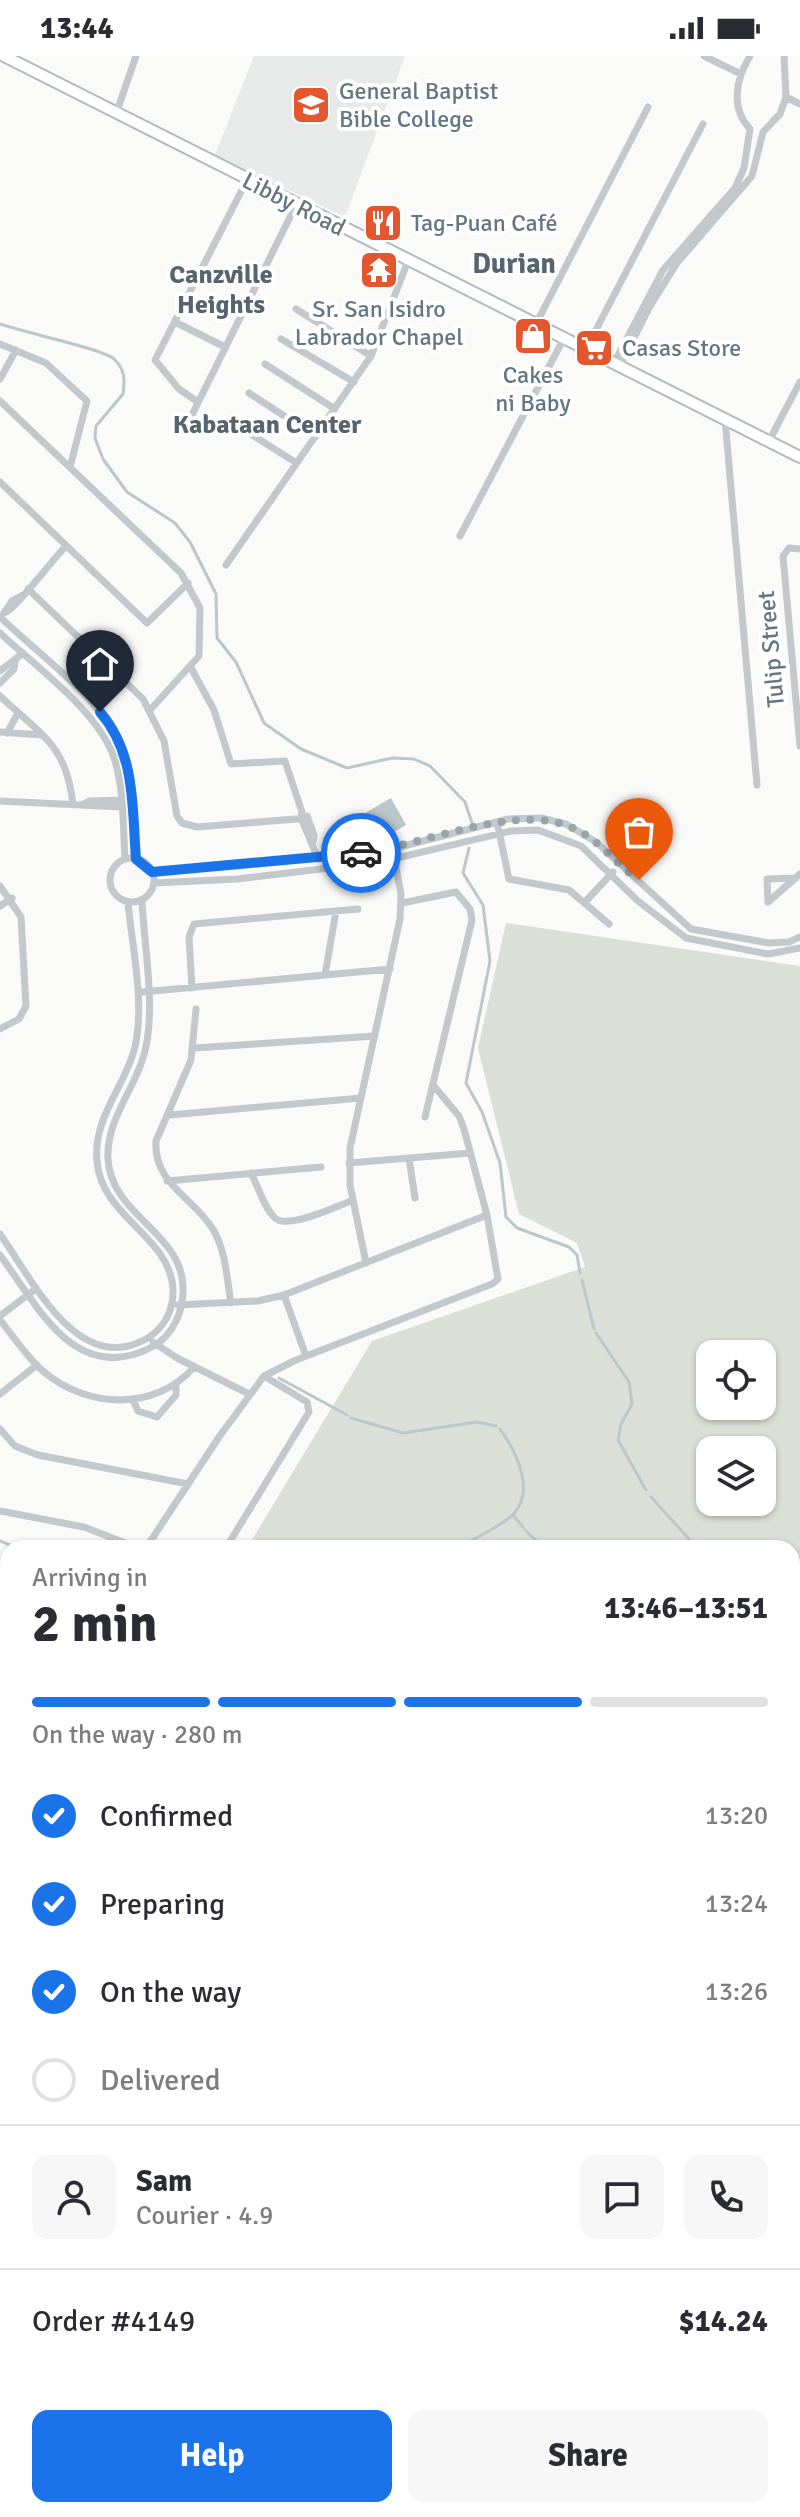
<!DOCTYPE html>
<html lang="en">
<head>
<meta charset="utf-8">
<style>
	body { margin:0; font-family:Signika,sans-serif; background:#f7f7f7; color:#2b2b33; height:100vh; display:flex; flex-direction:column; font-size:30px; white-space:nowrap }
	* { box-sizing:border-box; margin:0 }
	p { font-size:26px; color:#7c7c81 }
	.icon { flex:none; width:44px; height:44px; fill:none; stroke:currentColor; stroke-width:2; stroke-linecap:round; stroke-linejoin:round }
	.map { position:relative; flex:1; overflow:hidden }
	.details { position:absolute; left:0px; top:1484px; width:800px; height:978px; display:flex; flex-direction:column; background:#fff; border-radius:24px 24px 0 0; box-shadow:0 2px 6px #0004 }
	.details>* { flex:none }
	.fabs { position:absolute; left:696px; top:1284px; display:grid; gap:16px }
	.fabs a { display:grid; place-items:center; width:80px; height:80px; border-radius:16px; background:#fff; box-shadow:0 2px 6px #0004; font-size:40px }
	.pin { position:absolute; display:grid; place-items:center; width:68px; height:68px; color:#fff; margin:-82px -34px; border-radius:50% 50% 50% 0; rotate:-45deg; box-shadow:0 0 8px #0007 }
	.pin .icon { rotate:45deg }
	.courier { position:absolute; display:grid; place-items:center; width:80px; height:80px; margin:-40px; border:6px solid #1a73e8; border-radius:50%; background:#fff; color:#222; box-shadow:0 2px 10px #0007 }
	.head em { font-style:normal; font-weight:800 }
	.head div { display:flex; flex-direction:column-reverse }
	.head { display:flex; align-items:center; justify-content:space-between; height:136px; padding:0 32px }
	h1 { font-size:52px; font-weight:800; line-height:60px }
	.bar { display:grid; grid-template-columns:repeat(4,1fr); gap:12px 8px; align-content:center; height:96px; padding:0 32px }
	.bar i { height:10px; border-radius:6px; background:#e1e1e2 }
	.bar .current { background:#1a73e8 }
	.bar p { grid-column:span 4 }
	.line { display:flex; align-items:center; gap:20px; padding:0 32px; border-top:2px solid #e1e1e2 }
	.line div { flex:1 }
	.round { display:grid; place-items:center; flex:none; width:84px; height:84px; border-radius:16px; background:#f7f7f7 }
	ol { padding:0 32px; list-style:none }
	li { display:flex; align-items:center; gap:24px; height:88px }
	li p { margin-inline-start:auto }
	li .icon { padding:8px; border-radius:50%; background:#1a73e8; color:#fff; stroke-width:4 }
	li:last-child { color:#7c7c81 }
	li i { width:44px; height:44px; border:4px solid #e1e1e2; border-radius:50% }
	.action { display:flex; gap:16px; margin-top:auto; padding:16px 32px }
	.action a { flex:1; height:92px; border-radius:16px; background:#1a73e8; color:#fff; font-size:32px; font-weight:800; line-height:92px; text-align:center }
	.action a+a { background:#f7f7f7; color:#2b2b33 }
	.status { display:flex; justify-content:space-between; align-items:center; height:56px; padding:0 40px; background:#fff; direction:ltr }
	.status svg { height:22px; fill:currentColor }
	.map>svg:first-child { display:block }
	.built { fill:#e8e9e9 }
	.green { fill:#dadfd7; fill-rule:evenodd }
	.water { fill:#bbc7cb }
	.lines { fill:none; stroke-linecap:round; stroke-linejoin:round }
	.stream { stroke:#bbc7cb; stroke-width:3 }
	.river { stroke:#bbc7cb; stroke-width:16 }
	.secondary-casing { stroke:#b3babf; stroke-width:14 }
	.minor { stroke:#c3c8cc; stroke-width:7 }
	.secondary { stroke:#fff; stroke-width:10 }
	.done { stroke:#99a4ac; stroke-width:8; stroke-dasharray:0 14.4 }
	.route { stroke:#1a73e8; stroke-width:10 }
	.labels { text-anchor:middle; stroke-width:8; stroke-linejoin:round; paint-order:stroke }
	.poi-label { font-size:24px; fill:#657683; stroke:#fff; text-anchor:start }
	.street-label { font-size:24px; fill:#657683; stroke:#fff }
	.neighbourhood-label { font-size:26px; font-weight:bold; fill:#57646e; stroke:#fff }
	.quarter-label { font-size:28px; font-weight:bold; fill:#57646e; stroke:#fff }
</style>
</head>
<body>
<div class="status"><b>13:44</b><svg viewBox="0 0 49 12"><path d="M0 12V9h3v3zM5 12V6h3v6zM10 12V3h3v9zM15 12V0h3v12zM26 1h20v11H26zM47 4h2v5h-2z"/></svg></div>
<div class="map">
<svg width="800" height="2461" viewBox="0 0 800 2461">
	<rect width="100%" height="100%" fill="#fafaf8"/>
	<path class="built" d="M254,0h151l-60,161 -130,-62z
		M792,2258l8,2v201l-19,-7h11z
		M165,2454h58l11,7h-68z
		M435,2454h109l-13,7h-90z"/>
	<path class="green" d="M506,867l294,43v879l-8,11v-308h-545l125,-207 213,-74 -8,-24 -58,-29 -41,-166zM710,1298h52v52h-52zM710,1394h52v52h-52z"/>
	<path class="water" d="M391,742l15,27 -31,18 -15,-27z"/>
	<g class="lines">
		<path class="stream" d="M0,268c22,8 103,25 114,35 11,10 11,21 9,35l-27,32 -1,12 8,21 24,33 48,31 15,19 26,52 1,44 19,24 28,61 37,26 46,19 45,-10 22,1 16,7 35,36 7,21
			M469,792l-6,25 20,32 7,56 -24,122 16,29 18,51 6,54 11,11 52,19 8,8 3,18
			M582,1224l12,49
			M596,1277l33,49 3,22 -11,20 -3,16 28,50
			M279,1322l68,37
			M351,1362l52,15 74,-11 19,4
			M651,1441l46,51
			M513,1459l10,12
			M525,1474l19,18
			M0,1485l17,7
			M461,1492c15,-12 33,-18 48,-30 29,-23 8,-65 -9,-89
			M792,2241l8,1
			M431,2454l5,7
			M133,2461l2,-7
			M537,2461l11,-7"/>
		<path class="river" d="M0,1700l8,5"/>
		<defs>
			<path id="secondary" d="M4,0l796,401
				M0,1995l8,5
				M766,2454l13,7"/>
		</defs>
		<use href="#secondary" class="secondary-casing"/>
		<path class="minor" d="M704,0l37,18
			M786,41l14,7
			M116,58l20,-58
			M296,253l75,47
			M175,266l50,25
			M536,268l112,-217
			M281,283l73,43
			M0,288l46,19 41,38 -17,66
			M586,293l117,-225
			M614,307l49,-93 72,-82 9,-20 6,-39c-20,-21 -14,-50 0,-73
			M265,308l70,45
			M620,310l29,-58 28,-45 75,-87 11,-44 17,-18 6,-17 -2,-41
			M0,323l16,-29
			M249,337l66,43
			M0,345l181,172 19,35 -1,48 -49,54
			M198,346l-19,-13 -24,-29 92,-180
			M725,363l32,366
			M189,365l107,-216
			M238,370l57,36
			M769,385l31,-59
			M0,426l147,141 41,-40
			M460,480l104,-198
			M800,493l-11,-1 -6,8 17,190
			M226,509l145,-209 37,-95
			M28,533l115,110 21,42 13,75 5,7 15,4 111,-9
			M6,556c9,-3 48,-54 60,-66
			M4,557l8,-12 11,-6
			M0,561c38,37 108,86 125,137 10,32 9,70 11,105
			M0,577c36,34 101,80 115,128 9,30 8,66 10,98
			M190,610l24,44 17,54 54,-3 17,51 -1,6 17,41
			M0,615l23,-18
			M0,627l14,-14 1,-8
			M0,640c41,39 67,49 73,109
			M0,676l41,3
			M7,677l11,-20
			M0,745l121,6
			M84,748l5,-3 31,-1
			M307,760l7,19 -1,7
			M497,766l12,57 60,11 40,34
			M110 824a22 22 0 1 1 44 0a22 22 0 1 1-44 0Z
			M152,816l240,-23 116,-30 33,-1 25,6 30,18 95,87 78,14 20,-1 11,-5
			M154,827l83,-4 143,-17 131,-31 27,-1 43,16 57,55 48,37 82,16 32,-6
			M0,830l21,31 5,89 -7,13 -19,10
			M585,846l28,-30
			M768,846l-1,-23 29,-1
			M768,846l32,-28
			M402,847l54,-11 14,17 2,11 -47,197
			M0,850l12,-8
			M325,919l11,-64
			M192,932l-3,-51 5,-13 164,-15
			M142,936l248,-23
			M196,953l-5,51 -35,81c-3,43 39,57 58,90 12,21 13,49 17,72
			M194,992l181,-12
			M170,1059l191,-17
			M409,1102l6,40
			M349,1107l121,-10
			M251,1117c7,13 13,35 24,45 12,12 63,-12 78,-18
			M167,1125l154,-14
			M0,1178c32,45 78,143 146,105 19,-11 28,-30 27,-51 -4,-53 -72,-71 -76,-127 -4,-44 28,-74 38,-114 10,-45 -3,-100 -7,-145
			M0,1199c38,51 75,132 152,92 22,-12 32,-37 31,-61 -2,-54 -72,-71 -75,-127 -2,-41 28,-70 37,-108 11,-46 -1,-103 -3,-151
			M366,1207l-16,-78v-37l50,-229 1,-25 -7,-37
			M284,1239l22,61
			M178,1249l80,-4 26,-6 203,-80
			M0,1260l33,-25
			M0,1264c14,17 27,38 44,52 43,36 111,40 150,-5
			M153,1286l24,16 72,36
			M0,1338l37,-29
			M133,1344l5,11 19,6 19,-22v-11
			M0,1373l15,17 23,9 150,29
			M0,1455l84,16 54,21
			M146,1492l73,-111 45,-61 32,-16 196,-76 6,-5 -11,-64 -23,-86 -5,-13 -26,-31
			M226,1492l83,-136 -2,-10 -43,-26
			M0,1787l8,-9
			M792,1936l8,-7
			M792,1999l8,-9
			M792,2069l8,-10
			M792,2138l8,-10
			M792,2199l8,-9
			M792,2216h8"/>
		<use href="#secondary" class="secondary"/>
	</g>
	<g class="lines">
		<path class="done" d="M361,797c64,-8 160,-53 216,-23 24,12 40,35 62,50"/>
		<path class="route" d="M100,656c36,42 32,95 36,147l16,13 209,-19"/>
	</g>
	<defs>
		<symbol id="university-square" viewBox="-11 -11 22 22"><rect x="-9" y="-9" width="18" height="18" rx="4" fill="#e4572e" stroke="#fff"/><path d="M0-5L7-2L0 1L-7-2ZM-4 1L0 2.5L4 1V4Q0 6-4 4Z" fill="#fff"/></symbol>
		<symbol id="restaurant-square" viewBox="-11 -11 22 22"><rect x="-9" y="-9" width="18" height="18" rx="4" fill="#e4572e" stroke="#fff"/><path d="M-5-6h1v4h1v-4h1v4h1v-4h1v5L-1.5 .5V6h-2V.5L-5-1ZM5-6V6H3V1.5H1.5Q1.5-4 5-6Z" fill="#fff"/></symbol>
		<symbol id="temple-square" viewBox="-11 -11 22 22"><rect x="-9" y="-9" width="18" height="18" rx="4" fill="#e4572e" stroke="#fff"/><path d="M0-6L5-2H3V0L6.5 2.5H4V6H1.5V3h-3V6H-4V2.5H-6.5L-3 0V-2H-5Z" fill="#fff"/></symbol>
		<symbol id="shop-square" viewBox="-11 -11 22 22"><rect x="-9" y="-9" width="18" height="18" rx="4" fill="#e4572e" stroke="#fff"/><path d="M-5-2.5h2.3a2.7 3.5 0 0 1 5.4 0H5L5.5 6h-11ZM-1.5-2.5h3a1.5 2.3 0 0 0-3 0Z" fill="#fff"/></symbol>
		<symbol id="supermarket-square" viewBox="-11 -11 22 22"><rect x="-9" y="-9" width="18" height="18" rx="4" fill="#e4572e" stroke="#fff"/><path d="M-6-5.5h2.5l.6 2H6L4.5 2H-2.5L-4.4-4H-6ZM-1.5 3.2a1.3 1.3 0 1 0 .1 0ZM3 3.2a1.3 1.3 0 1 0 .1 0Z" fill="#fff"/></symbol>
	</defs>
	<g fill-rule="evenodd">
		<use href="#university-square" x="289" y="27" width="44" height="44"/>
		<use href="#restaurant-square" x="361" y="145" width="44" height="44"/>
		<use href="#temple-square" x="357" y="192" width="44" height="44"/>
		<use href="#shop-square" x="511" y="258" width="44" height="44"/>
		<use href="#supermarket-square" x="572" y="270" width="44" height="44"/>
	</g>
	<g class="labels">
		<g class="poi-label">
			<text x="339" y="43">General Baptist<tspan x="339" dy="28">Bible College</tspan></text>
			<text x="411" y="175">Tag-Puan Café</text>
			<text x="379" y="261" text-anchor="middle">Sr. San Isidro<tspan x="379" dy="28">Labrador Chapel</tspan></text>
			<text x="622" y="300">Casas Store</text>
			<text x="533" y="327" text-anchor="middle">Cakes<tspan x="533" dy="28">ni Baby</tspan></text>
		</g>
		<g class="street-label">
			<text transform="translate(294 148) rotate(27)" y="8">Libby Road</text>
			<text transform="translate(771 593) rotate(-95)" y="8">Tulip Street</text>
		</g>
		<g class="neighbourhood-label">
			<text x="221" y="227">Canzville<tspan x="221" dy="30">Heights</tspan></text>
			<text x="267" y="377">Kabataan Center</text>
		</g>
		<g class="quarter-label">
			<text x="514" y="217">Durian</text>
		</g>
	</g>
</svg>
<div class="fabs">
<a><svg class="icon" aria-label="locate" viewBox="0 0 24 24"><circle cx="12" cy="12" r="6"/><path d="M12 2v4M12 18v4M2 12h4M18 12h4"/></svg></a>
<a><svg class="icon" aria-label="layers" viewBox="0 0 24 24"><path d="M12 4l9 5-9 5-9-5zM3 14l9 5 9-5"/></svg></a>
</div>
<div class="pin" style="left:639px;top:824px;background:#ea580c"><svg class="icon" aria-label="bag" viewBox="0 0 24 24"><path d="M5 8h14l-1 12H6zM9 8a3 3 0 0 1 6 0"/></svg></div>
<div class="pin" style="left:100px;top:656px;background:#1f2937"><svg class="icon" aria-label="home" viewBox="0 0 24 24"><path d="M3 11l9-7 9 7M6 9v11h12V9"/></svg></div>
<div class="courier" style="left:361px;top:797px"><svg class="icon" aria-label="car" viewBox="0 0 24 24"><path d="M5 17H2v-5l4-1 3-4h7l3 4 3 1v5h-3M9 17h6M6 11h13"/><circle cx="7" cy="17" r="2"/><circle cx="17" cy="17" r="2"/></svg></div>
<section class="details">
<div class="head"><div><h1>2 min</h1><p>Arriving in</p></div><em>13:46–13:51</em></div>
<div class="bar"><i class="current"></i><i class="current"></i><i class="current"></i><i></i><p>On the way · 280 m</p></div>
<ol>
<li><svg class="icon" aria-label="check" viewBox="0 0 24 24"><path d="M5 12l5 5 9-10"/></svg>Confirmed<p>13:20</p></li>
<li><svg class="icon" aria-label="check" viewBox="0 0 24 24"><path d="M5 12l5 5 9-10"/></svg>Preparing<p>13:24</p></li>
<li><svg class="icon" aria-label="check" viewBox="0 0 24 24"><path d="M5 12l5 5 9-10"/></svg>On the way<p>13:26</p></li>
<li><i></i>Delivered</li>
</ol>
<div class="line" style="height:144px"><a class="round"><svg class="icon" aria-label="person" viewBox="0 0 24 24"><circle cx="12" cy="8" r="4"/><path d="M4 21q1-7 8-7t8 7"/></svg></a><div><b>Sam</b><p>Courier · 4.9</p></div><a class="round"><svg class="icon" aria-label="chat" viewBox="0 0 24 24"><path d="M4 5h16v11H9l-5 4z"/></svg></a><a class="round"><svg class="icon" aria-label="phone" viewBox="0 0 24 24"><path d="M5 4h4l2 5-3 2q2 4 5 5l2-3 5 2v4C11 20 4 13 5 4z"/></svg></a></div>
<div class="line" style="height:104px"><div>Order #4149</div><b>$14.24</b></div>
<div class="action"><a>Help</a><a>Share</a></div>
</section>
</div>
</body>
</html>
